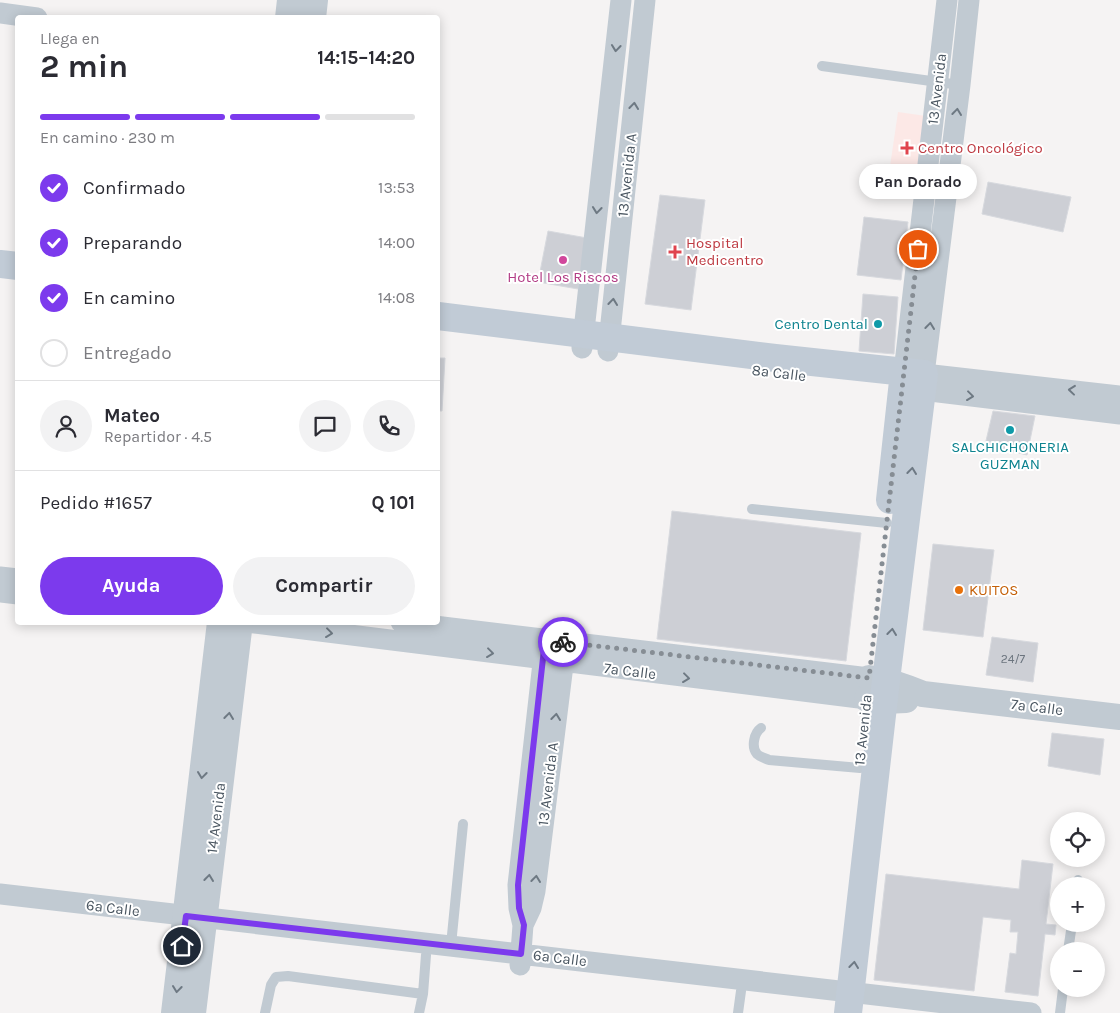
<!DOCTYPE html>
<html lang="es">
<head>
<meta charset="utf-8">
<style>
	body { margin:0; font-family:Karla,sans-serif; background:#f2f2f3; color:#2b2b33; height:100vh; display:flex; flex-direction:column; font-size:19px; white-space:nowrap }
	* { box-sizing:border-box; margin:0 }
	p { font-size:16px; color:#7c7c81 }
	.icon { flex:none; width:28px; height:28px; fill:none; stroke:currentColor; stroke-width:2; stroke-linecap:round; stroke-linejoin:round }
	.map { position:relative; flex:1; overflow:hidden }
	.panel { position:absolute; left:15px; top:15px; width:425px; height:610px; display:flex; flex-direction:column; background:#fff; border-radius:5px; box-shadow:0 2px 12px #0003 }
	.panel>* { flex:none }
	.controls { position:absolute; left:1050px; top:812px; display:grid; gap:10px }
	.controls a { display:grid; place-items:center; width:55px; height:55px; border-radius:50%; background:#fff; box-shadow:0 2px 12px #0003; font-size:25px }
	.pin { position:absolute; display:grid; place-items:center; width:42px; height:42px; color:#fff; margin:-21px; border:2px solid #fff; border-radius:50%; box-shadow:0 1px 5px #0007 }
	.courier { position:absolute; display:grid; place-items:center; width:50px; height:50px; margin:-25px; border:4px solid #7c3aed; border-radius:50%; background:#fff; color:#222; box-shadow:0 1px 6px #0007 }
	.bubble { position:absolute; height:35px; border-radius:18px; background:#fff; box-shadow:0 2px 12px #0003; font-size:16px; font-weight:700; line-height:35px; text-align:center }
	.summary em { font-style:normal; font-weight:700 }
	.summary div { display:flex; flex-direction:column-reverse }
	.summary { display:flex; align-items:center; justify-content:space-between; height:85px; padding:0 25px }
	h1 { font-size:32px; font-weight:700; line-height:38px }
	.bar { display:grid; grid-template-columns:repeat(4,1fr); gap:8px 5px; align-content:center; height:60px; padding:0 25px }
	.bar i { height:6px; border-radius:4px; background:#e1e1e2 }
	.bar .current { background:#7c3aed }
	.bar p { grid-column:span 4 }
	.line { display:flex; align-items:center; gap:12px; padding:0 25px; border-top:1px solid #e1e1e2 }
	.line div { flex:1 }
	.round { display:grid; place-items:center; flex:none; width:52px; height:52px; border-radius:26px; background:#f2f2f3 }
	ol { padding:0 25px; list-style:none }
	li { display:flex; align-items:center; gap:15px; height:55px }
	li p { margin-inline-start:auto }
	li .icon { padding:5px; border-radius:50%; background:#7c3aed; color:#fff; stroke-width:4 }
	li:last-child { color:#7c7c81 }
	li i { width:28px; height:28px; border:2px solid #e1e1e2; border-radius:50% }
	.cta { display:flex; gap:10px; margin-top:auto; padding:10px 25px }
	.cta a { flex:1; height:58px; border-radius:30px; background:#7c3aed; color:#fff; font-size:20px; font-weight:700; line-height:58px; text-align:center }
	.cta a+a { background:#f2f2f3; color:#2b2b33 }
	.map>svg:first-child { display:block }
	.medical { fill:#fce8e6 }
	.building { fill:#cdcfd5; stroke:#d7d9de }
	.lines { fill:none; stroke-linecap:round; stroke-linejoin:round }
	.service { stroke:#c1cad2; stroke-width:10 }
	.minor { stroke:#c1cad2; stroke-width:21 }
	.tertiary { stroke:#c1cad2; stroke-width:26 }
	.secondary { stroke:#c1cbd6; stroke-width:28 }
	.oneway { stroke:#6e7983 }
	.oneway2 { stroke:#6e7984 }
	.done { stroke:#868d94; stroke-width:5; stroke-dasharray:0 9 }
	.route { stroke:#7c3aed; stroke-width:6 }
	.health-dot { fill:#e0444e; stroke:#fff; stroke-width:2 }
	.hotel-dot { fill:#d1479c; stroke:#fff; stroke-width:2 }
	.culture-dot { fill:#0f9aa8; stroke:#fff; stroke-width:2 }
	.food-dot { fill:#e8710a; stroke:#fff; stroke-width:2 }
	.labels { text-anchor:middle; stroke-width:4; stroke-linejoin:round; paint-order:stroke }
	.number-label { font-size:12px; fill:#6b747e }
	.street-label { font-size:15px; fill:#4a5661; stroke:#fff }
	.health-label { font-size:15px; fill:#be3a42; stroke:#fff; text-anchor:start }
	.hotel-label { font-size:15px; fill:#b23c85; stroke:#fff }
	.culture-label { font-size:15px; fill:#0d838f; stroke:#fff; text-anchor:end }
	.food-label { font-size:15px; fill:#c56008; stroke:#fff; text-anchor:start }
</style>
</head>
<body>
<div class="map">
<svg width="1120" height="1013" viewBox="0 0 1120 1013">
	<rect width="100%" height="100%" fill="#f5f3f3"/>
	<path class="medical" d="M898,112l28,4 -10,68 -28,-4z"/>
	<path class="building" d="M988,182l83,15 -8,35 -81,-18z
		M660,195l45,5 -14,110 -46,-6z
		M864,217l44,5 -7,58 -44,-5z
		M548,231l39,7 -9,51 -40,-7z
		M863,294l35,3 -4,57 -35,-3z
		M438,358h7l-3,53h-4z
		M993,411l42,5 -8,39 -42,-10z
		M672,511l189,22 -15,128 -189,-22z
		M933,544l61,6 -11,87 -60,-7z
		M992,637l46,6 -5,39 -47,-7z
		M1052,733l52,6 -4,36 -52,-9z
		M1022,860l31,4 -7,60 10,1 -1,10 -10,-1 -7,62 -33,-4 5,-39 6,1 2,-22h-8l1,-12 -28,-3 -9,74 -100,-11 12,-106 133,15z"/>
	<g class="lines">
		<path class="service" d="M822,66l138,19
			M752,509l135,14
			M761,728c-7,5 -10,19 -4,26 3,3 8,4 12,6l91,8
			M1077,886l1,-6
			M451,945l12,-121
			M1068,951l4,-27
			M265,1013l6,-28 5,-8 12,-1 135,18
			M419,1013l4,-19 3,-39
			M738,1013l3,-22
			M1060,1013l3,-24"/>
		<path class="minor" d="M969,0l-9,85 -36,289 196,22
			M0,13l37,5
			M582,348l39,-348
			M608,351l37,-351
			M904,372l43,-372
			M922,390l198,24
			M0,577l18,2
			M0,592l18,2
			M246,622l621,77
			M401,622l468,56
			M0,894l1031,119
			M523,925l-4,-17 -1,-23 27,-240
			M520,965l3,-40 8,-17 4,-17 30,-242"/>
		<path class="tertiary" d="M288,18l2,-18
			M313,18l2,-18
			M869,678c20,3 36,8 54,16l197,23
			M867,699l17,2 22,-1
			M174,1013l46,-391
			M193,1013l47,-391"/>
		<path class="secondary" d="M0,264l18,2
			M438,316l337,42 149,16 -38,306 -38,333
			M890,500l14,-128"/>
	</g>
	<defs><path id="oneway-chevron" d="M-2-3.5L2.5 0L-2 3.5" fill="none" stroke-width="1.6" stroke-linecap="round" stroke-linejoin="round" transform="scale(1.25)"/></defs>
	<g class="oneway">
		<use href="#oneway-chevron" transform="translate(616 48) rotate(96)"/>
		<use href="#oneway-chevron" transform="translate(634 106) rotate(-84)"/>
		<use href="#oneway-chevron" transform="translate(957 112) rotate(-83)"/>
		<use href="#oneway-chevron" transform="translate(597 210) rotate(96)"/>
		<use href="#oneway-chevron" transform="translate(613 302) rotate(-84)"/>
		<use href="#oneway-chevron" transform="translate(930 326) rotate(-83)"/>
		<use href="#oneway-chevron" transform="translate(1072 390) rotate(-174)"/>
		<use href="#oneway-chevron" transform="translate(970 396) rotate(7)"/>
		<use href="#oneway-chevron" transform="translate(329 633) rotate(7)"/>
		<use href="#oneway-chevron" transform="translate(490 653) rotate(7)"/>
		<use href="#oneway-chevron" transform="translate(686 678) rotate(7)"/>
		<use href="#oneway-chevron" transform="translate(229 716) rotate(-83)"/>
		<use href="#oneway-chevron" transform="translate(556 717) rotate(-83)"/>
		<use href="#oneway-chevron" transform="translate(202 775) rotate(97)"/>
		<use href="#oneway-chevron" transform="translate(209 878) rotate(-83)"/>
		<use href="#oneway-chevron" transform="translate(536 879) rotate(-83)"/>
		<use href="#oneway-chevron" transform="translate(177 989) rotate(97)"/>
	</g>
	<g class="oneway2">
		<use href="#oneway-chevron" transform="translate(912 471) rotate(-83)"/>
		<use href="#oneway-chevron" transform="translate(892 632) rotate(-83)"/>
		<use href="#oneway-chevron" transform="translate(854 965) rotate(-83)"/>
	</g>
	<g class="lines">
		<path class="done" d="M563,642l306,36 49,-429"/>
		<path class="route" d="M182,946l4,-30 335,38 3,-29 -5,-17 -1,-23 27,-245 18,2"/>
	</g>
	<g class="health-dot">
		<path d="M904.5 140.5h5v5h5v5h-5v5h-5v-5h-5v-5h5z"/>
		<path d="M672.5 244.5h5v5h5v5h-5v5h-5v-5h-5v-5h5z"/>
	</g>
	<circle class="hotel-dot" cx="563" cy="260" r="5"/>
	<g class="culture-dot">
		<circle cx="878" cy="324" r="5"/>
		<circle cx="1010" cy="430" r="5"/>
	</g>
	<circle class="food-dot" cx="959" cy="590" r="5"/>
	<g class="labels">
		<g class="number-label">
			<text x="1013" y="663">24/7</text>
		</g>
		<g class="street-label">
			<text transform="translate(937 89) rotate(-83)" y="5">13 Avenida</text>
			<text transform="translate(627 175) rotate(-84)" y="5">13 Avenida A</text>
			<text transform="translate(779 373) rotate(7)" y="5">8a Calle</text>
			<text transform="translate(630 671) rotate(7)" y="5">7a Calle</text>
			<text transform="translate(1037 707) rotate(7)" y="5">7a Calle</text>
			<text transform="translate(863 730) rotate(-84)" y="5">13 Avenida</text>
			<text transform="translate(548 784) rotate(-83)" y="5">13 Avenida A</text>
			<text transform="translate(216 818) rotate(-83)" y="5">14 Avenida</text>
			<text transform="translate(113 908) rotate(7)" y="5">6a Calle</text>
			<text transform="translate(560 958) rotate(7)" y="5">6a Calle</text>
		</g>
		<g class="health-label">
			<text x="918" y="153">Centro Oncológico</text>
			<text x="686" y="248">Hospital<tspan x="686" dy="17">Medicentro</tspan></text>
		</g>
		<g class="hotel-label">
			<text x="563" y="282">Hotel Los Riscos</text>
		</g>
		<g class="culture-label">
			<text x="868" y="329">Centro Dental</text>
			<text x="1010" y="452" text-anchor="middle">SALCHICHONERIA<tspan x="1010" dy="17">GUZMAN</tspan></text>
		</g>
		<g class="food-label">
			<text x="969" y="595">KUITOS</text>
		</g>
	</g>
</svg>
<div class="controls">
<a><svg class="icon" aria-label="locate" viewBox="0 0 24 24"><circle cx="12" cy="12" r="6"/><path d="M12 2v4M12 18v4M2 12h4M18 12h4"/></svg></a>
<a>+</a>
<a>−</a>
</div>
<div class="pin" style="left:918px;top:249px;background:#ea580c"><svg class="icon" aria-label="bag" viewBox="0 0 24 24"><path d="M5 8h14l-1 12H6zM9 8a3 3 0 0 1 6 0"/></svg></div>
<div class="pin" style="left:182px;top:946px;background:#1f2937"><svg class="icon" aria-label="home" viewBox="0 0 24 24"><path d="M3 11l9-7 9 7M6 9v11h12V9"/></svg></div>
<div class="courier" style="left:563px;top:642px"><svg class="icon" aria-label="bike" viewBox="0 0 24 24"><circle cx="6" cy="16" r="4"/><circle cx="18" cy="16" r="4"/><path d="M6 16l4-8h5l3 8M10 8l3 8H6M13 5h3"/></svg></div>
<div class="bubble" style="left:859px;top:164px;width:118px">Pan Dorado</div>
<section class="panel">
<div class="summary"><div><h1>2 min</h1><p>Llega en</p></div><em>14:15–14:20</em></div>
<div class="bar"><i class="current"></i><i class="current"></i><i class="current"></i><i></i><p>En camino · 230 m</p></div>
<ol>
<li><svg class="icon" aria-label="check" viewBox="0 0 24 24"><path d="M5 12l5 5 9-10"/></svg>Confirmado<p>13:53</p></li>
<li><svg class="icon" aria-label="check" viewBox="0 0 24 24"><path d="M5 12l5 5 9-10"/></svg>Preparando<p>14:00</p></li>
<li><svg class="icon" aria-label="check" viewBox="0 0 24 24"><path d="M5 12l5 5 9-10"/></svg>En camino<p>14:08</p></li>
<li><i></i>Entregado</li>
</ol>
<div class="line" style="height:90px"><a class="round"><svg class="icon" aria-label="person" viewBox="0 0 24 24"><circle cx="12" cy="8" r="4"/><path d="M4 21q1-7 8-7t8 7"/></svg></a><div><b>Mateo</b><p>Repartidor · 4.5</p></div><a class="round"><svg class="icon" aria-label="chat" viewBox="0 0 24 24"><path d="M4 5h16v11H9l-5 4z"/></svg></a><a class="round"><svg class="icon" aria-label="phone" viewBox="0 0 24 24"><path d="M5 4h4l2 5-3 2q2 4 5 5l2-3 5 2v4C11 20 4 13 5 4z"/></svg></a></div>
<div class="line" style="height:65px"><div>Pedido #1657</div><b>Q 101</b></div>
<div class="cta"><a>Ayuda</a><a>Compartir</a></div>
</section>
</div>
</body>
</html>
